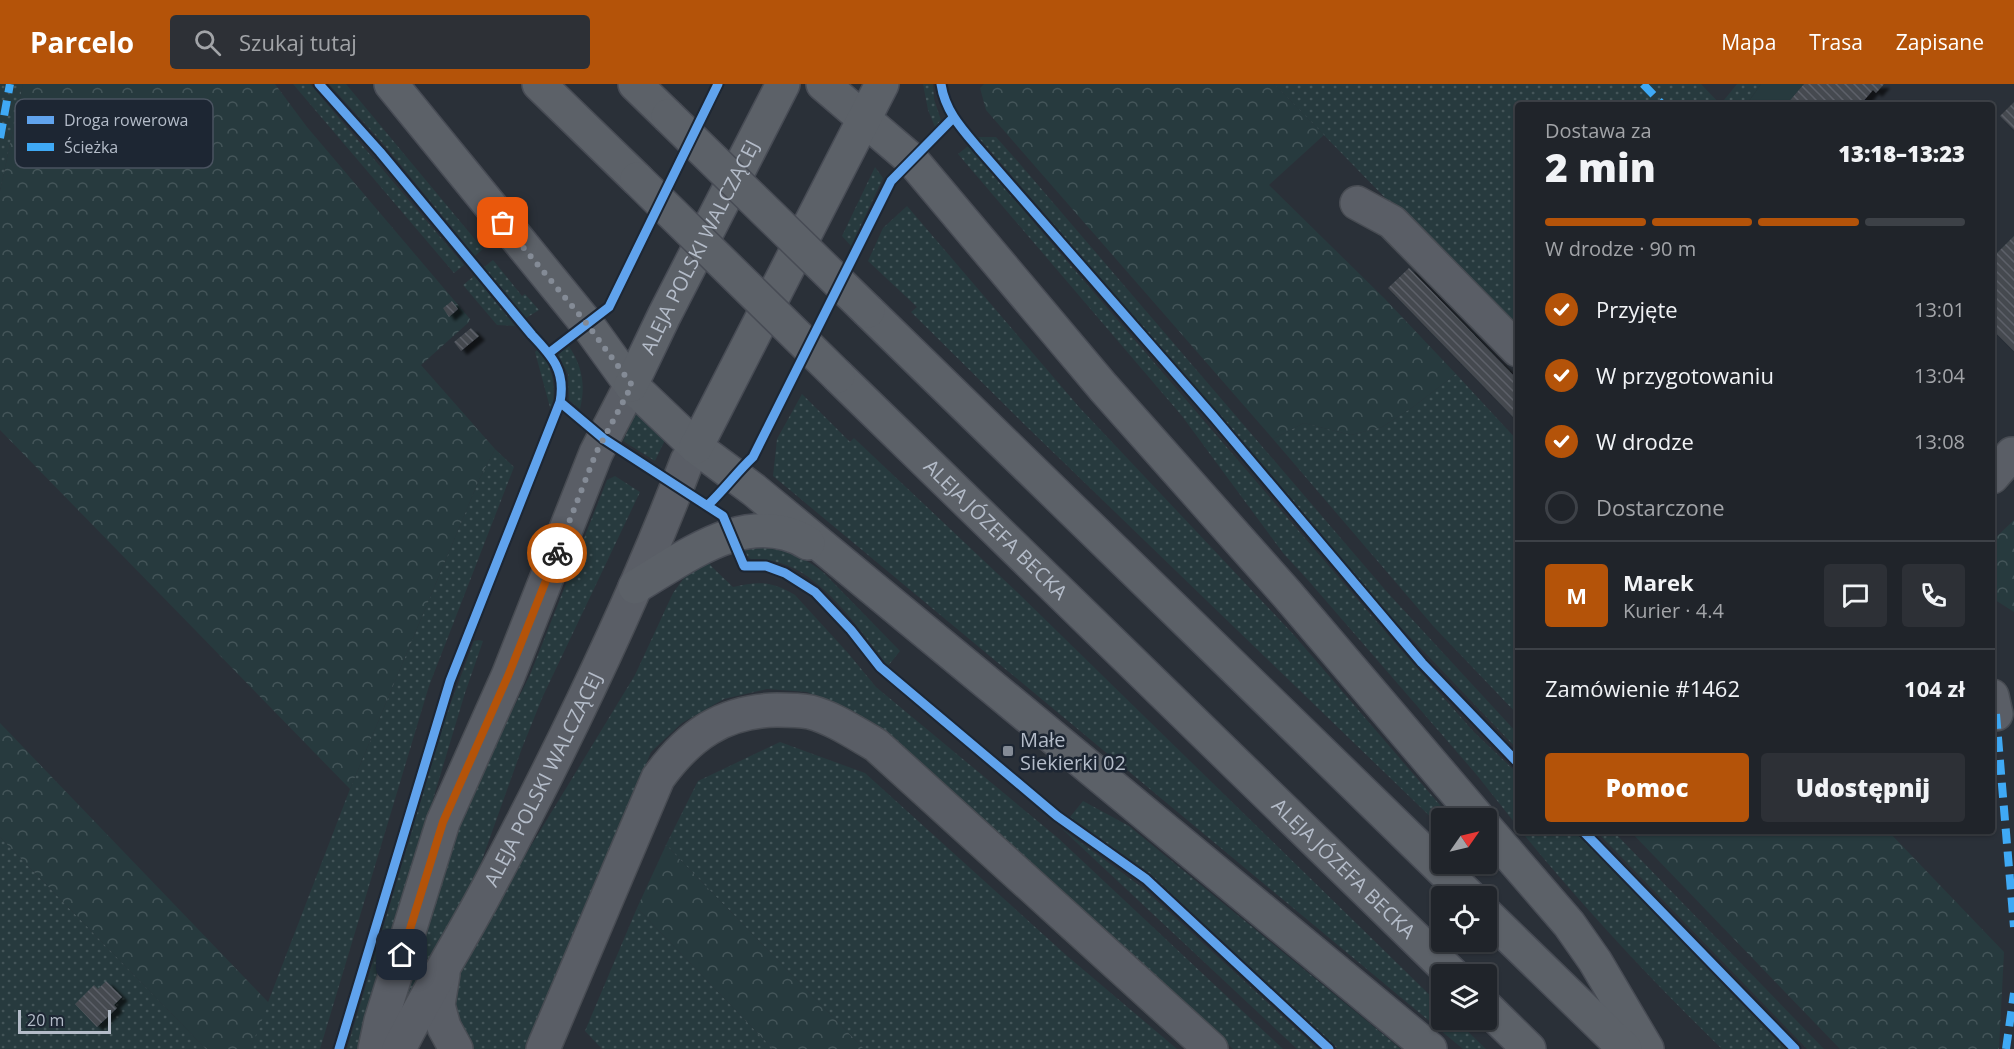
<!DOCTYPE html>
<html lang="pl">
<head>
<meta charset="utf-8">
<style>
	body { margin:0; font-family:"Open Sans",sans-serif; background:#2d3036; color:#f1f3f6; height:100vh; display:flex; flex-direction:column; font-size:22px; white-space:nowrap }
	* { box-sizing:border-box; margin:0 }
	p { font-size:20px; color:#a2a4a8 }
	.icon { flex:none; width:33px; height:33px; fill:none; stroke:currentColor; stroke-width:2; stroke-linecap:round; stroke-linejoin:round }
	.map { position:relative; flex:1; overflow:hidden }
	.sheet { position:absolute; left:1515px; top:18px; width:480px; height:732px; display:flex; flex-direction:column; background:#20242a; border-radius:6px; box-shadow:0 2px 4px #0004,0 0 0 2px #3d4147 }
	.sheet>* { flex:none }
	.needle { width:39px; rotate:56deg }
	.controls { position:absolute; left:1431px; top:724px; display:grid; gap:12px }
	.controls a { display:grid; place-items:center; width:66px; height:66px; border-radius:6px; background:#20242a; box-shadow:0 2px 4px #0004,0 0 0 2px #3d4147; font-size:30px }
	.scale { position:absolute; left:18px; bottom:15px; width:93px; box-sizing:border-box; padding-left:6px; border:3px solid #b4bcc9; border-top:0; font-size:16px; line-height:21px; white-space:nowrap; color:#b4bcc9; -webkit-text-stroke:4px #1d2633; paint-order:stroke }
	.pin { position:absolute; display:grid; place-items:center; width:51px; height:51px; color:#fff; margin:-26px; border-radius:12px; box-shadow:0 3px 9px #0006 }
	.courier { position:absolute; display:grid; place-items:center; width:60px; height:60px; margin:-30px; border:4px solid #b45309; border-radius:50%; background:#fff; color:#222; box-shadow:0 2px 8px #0007 }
	.overview em { font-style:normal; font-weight:800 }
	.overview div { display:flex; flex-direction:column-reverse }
	.overview { display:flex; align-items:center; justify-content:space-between; height:102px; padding:0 30px }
	h1 { font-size:39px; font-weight:800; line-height:45px }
	.bar { display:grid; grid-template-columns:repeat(4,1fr); gap:9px 6px; align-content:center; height:72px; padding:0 30px }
	.bar i { height:8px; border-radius:4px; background:#3d4147 }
	.bar .current { background:#b45309 }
	.bar p { grid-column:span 4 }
	.line { display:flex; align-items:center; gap:15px; padding:0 30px; border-top:2px solid #3d4147 }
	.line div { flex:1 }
	.round { display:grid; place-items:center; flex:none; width:63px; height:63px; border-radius:6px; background:#2d3036 }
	ol { padding:0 30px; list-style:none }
	li { display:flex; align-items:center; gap:18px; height:66px }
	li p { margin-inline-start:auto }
	li .icon { padding:6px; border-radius:50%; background:#b45309; color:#fff; stroke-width:4 }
	li:last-child { color:#a2a4a8 }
	li i { width:33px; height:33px; border:3px solid #3d4147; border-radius:50% }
	.cta { display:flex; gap:12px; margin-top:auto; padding:12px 30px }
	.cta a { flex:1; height:69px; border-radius:6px; background:#b45309; color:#fff; font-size:24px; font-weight:800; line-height:69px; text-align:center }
	.cta a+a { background:#2d3036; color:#f1f3f6 }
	header { display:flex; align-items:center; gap:36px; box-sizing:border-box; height:84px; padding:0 30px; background:#b45309; color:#fff }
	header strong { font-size:28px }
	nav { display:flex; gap:33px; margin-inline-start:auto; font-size:21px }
	.search { width:420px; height:54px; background:#2d3036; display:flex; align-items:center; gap:15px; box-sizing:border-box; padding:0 21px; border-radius:6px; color:#a2a4a8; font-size:22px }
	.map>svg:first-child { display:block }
	.grass { fill:url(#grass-dots) }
	.forest { fill:url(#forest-crowns) }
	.green { fill:#273a3e }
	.building { fill:url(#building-back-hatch); filter:url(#shadow) }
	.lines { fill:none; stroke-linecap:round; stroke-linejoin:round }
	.minor-casing { stroke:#484c53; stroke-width:36 }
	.major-casing { stroke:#484c55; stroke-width:36 }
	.minor { stroke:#5a5e66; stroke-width:33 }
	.major { stroke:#5c6168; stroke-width:33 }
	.major-bridge-casing { stroke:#484c55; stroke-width:36; stroke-linecap:butt }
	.major-bridge { stroke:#5c6168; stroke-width:33 }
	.quiet { stroke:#3fa9f5; stroke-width:8; stroke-dasharray:15 8; stroke-linecap:butt }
	.cycleway-casing { stroke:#1d2633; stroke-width:13 }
	.cycleway { stroke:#60a3ed; stroke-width:9 }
	.done { stroke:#848b96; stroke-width:6; stroke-dasharray:0 10.8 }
	.route { stroke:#b45309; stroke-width:8 }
	.poi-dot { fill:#848b96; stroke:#1d2633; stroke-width:2 }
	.labels { text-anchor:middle; stroke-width:5; stroke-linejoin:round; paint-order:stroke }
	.street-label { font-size:20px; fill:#b4bcc9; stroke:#1d2633 }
	.poi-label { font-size:20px; fill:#b4bcc9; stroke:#1d2633; text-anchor:start }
	.key { fill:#1d2633; stroke:#4a5360; stroke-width:1.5 }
	.key-label { font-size:16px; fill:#b4bcc9 }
</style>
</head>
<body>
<header>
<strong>Parcelo</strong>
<div class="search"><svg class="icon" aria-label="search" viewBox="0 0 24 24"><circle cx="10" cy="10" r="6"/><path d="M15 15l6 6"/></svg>Szukaj tutaj</div>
<nav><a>Mapa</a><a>Trasa</a><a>Zapisane</a></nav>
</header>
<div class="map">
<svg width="2014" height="965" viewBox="0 0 2014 965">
	<defs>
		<pattern id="grass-dots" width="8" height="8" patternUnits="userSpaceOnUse" patternTransform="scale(1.5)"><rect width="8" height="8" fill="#273a3e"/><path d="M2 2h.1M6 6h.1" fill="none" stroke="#445559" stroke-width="1.8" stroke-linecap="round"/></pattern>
		<pattern id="forest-crowns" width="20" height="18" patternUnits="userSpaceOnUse" patternTransform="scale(1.5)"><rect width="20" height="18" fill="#273a3e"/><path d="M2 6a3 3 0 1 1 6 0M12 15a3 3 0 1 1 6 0" fill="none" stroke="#445559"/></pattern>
		<pattern id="building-back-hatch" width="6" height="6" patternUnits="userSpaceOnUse" patternTransform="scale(1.5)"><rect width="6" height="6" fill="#444950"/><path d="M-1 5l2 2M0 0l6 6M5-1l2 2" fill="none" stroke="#5d6168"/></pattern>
		<filter id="shadow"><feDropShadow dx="6" dy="4" stdDeviation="1.5" flood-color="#0009"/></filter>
	</defs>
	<rect width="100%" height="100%" fill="#2a3038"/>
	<path class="grass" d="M0,0h23l-23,107z
		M293,0h17l154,181 -10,8z
		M329,0h17l137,165 -8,7 -89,-109z
		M923,0h10l1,15 7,21 -6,7 -7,-17z
		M1274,0h427l20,21h-203v229z
		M1737,0h24l-15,21h-17l-5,-5z
		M978,53h18l24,27 367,428 131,142v16l-131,-137 -108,-129z
		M968,62l433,504 73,82 44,42v53l-42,-53 -169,-195 -24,-26 -101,-137 -224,-262z
		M875,83l8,11 -32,68 -9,-10z
		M907,122l172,201 214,227 159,185h-10l-1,8 -414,-400 -116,-115 6,-5 -49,-46 15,-33z
		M493,176l29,36 3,-2 14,16 -13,8 -42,-51z
		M474,192l2,2 39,48 -18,-1 -34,-40z
		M568,261c14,20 18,40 12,64l-11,-9 -1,-26 -10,-19z
		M538,265c15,17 19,39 13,62l-16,-59z
		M1456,290l62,67v274l-84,-88 -161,-188 31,-16 47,12 31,-8 31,-20z
		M802,310l48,48 4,-4 164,155 423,413 1,14h14l30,29h-23l-690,-573 4,-37z
		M636,328l29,28 -10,21 -32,-20z
		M495,365l19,18 -85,219 -109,363h-70l100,-260 129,-309z
		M615,392l25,16 -97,204 -21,52 -45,126 -74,137 -4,-2 34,-113 42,-112 55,-109 77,-195z
		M766,461c23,6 40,13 58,28l76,78 -12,15c-35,-44 -75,-110 -137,-107l-3,-2 -4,-8z
		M707,473l4,9 22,21c26,-6 39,-6 62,8l53,58 28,34 182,151 225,211h-50l-145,-134 -252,-209 -29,-14 -40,-3 -43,10 -42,24 -31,29 -124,297h-57l-12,-27 -5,-26 6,-32 176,-289 38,-82 14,-19z
		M479,556l4,1 -18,52 -107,356h-11l99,-333 28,-75z
		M780,658l85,31 201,182 111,94h-313l-198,-204 32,-64z
		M1083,717l46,25 272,223h-63l-189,-176 -79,-56z
		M1061,744l82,60 175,161h-21z
		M1521,747h53l212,218h-64c-71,-69 -138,-141 -201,-218z
		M1596,747h17l211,218h-17z
		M0,753l206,212h-206z
		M637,824l136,141h-171l-17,-18z"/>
	<path class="forest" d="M23,0h252l32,43 163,192 -2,4 -47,42 74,84 -16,31 -129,309 -350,-359v-239z
		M984,0h290l50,51 -55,50 116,114 71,75 -43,33 -31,20 -31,8 -47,-12 -31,16 -287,-329 -6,-22z
		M2014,436v92l-22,-14v-57z
		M0,639l269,280 -19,46h-44l-206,-212z
		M1630,747h258l116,121 -5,97h-159z
		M666,761l198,204h-91l-136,-141z"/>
	<path class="green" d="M1761,0h43l-18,21h-40z"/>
	<path class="building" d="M1804,0h80l-8,9 -3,-3 -13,15h-74z
		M2014,18v28l-14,-14z
		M2014,152v115l-22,-22v-71z
		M1409,184l109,112v42l-130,-134z
		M452,217l6,8 -9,8 -6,-9z
		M471,244l8,8 -18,15 -7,-9z
		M106,897l16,16 -8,8 3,3 -20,19 -22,-23 19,-19 4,4z"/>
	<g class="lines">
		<defs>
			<g id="minor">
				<path d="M1357,119l35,19 126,128"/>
				<path d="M1992,393l20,-23 2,1"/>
				<path d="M1992,612l4,18"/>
				<path d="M443,890l-5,31 6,22 12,22"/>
				<path d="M375,965l6,-28 62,-199 65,-146 88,-223 35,-68"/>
				<path id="s1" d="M399,965c27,-54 60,-106 88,-159 74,-139 144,-282 200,-429l9,-14"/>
				<path d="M543,965l115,-271c31,-43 65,-67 119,-68 11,0 22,0 33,2 23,6 45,21 66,33l335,304"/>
			</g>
			<g id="major">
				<path d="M391,0l196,240 44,61 65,62 58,43 676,559"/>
				<path d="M539,0l98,95"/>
				<path d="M635,0l33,32"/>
				<path d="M823,0l89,76 191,227 184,207 192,225"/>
				<path d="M868,227l602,586"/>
				<path id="s2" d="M838,292l615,599"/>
				<path id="s3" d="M631,301l33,-69 119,-232"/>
				<path d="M696,363l186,-363"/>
				<path d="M635,503c51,-30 113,-80 173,-44"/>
				<path d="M1486,744l83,96 26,37 52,88"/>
				<path d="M1486,830l139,135"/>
				<path d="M1486,923l43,42"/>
			</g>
		</defs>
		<use href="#minor" class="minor-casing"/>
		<use href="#major" class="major-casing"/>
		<use href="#minor" class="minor"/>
		<use href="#major" class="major"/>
		<defs>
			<path id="major-bridge" d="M668,32l200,195
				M637,95l201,197"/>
		</defs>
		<use href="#major-bridge" class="major-bridge-casing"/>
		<use href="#major-bridge" class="major-bridge"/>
		<path class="quiet" d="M1643,0l20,21
			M0,54l10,-54
			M1996,630l18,213
			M2006,965l8,-56"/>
		<defs>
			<path id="cycleway" d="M319,0l61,68 152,183c20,21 34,36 28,67l44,37 119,77 21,50h22l19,7 30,19 36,38 29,37 177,149 89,63 183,170
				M941,0c4,27 21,45 38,65l233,266 210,248 96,100
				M549,269l60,-46 109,-223
				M708,421c16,-15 29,-33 45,-48l138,-276 62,-63
				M1583,747l212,218
				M339,965l111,-368 110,-279"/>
		</defs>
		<use href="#cycleway" class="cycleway-casing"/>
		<use href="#cycleway" class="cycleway"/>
	</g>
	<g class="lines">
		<path class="done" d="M503,139l84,101 45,61 -36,68 -39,100"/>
		<path class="route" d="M402,871l41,-133 65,-146 49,-123"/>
	</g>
	<rect class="poi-dot" x="1002" y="661" width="12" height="12" rx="3"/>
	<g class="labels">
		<g class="street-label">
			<text dy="7" stroke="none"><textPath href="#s3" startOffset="154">ALEJA POLSKI WALCZĄCEJ</textPath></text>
			<text dy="7" stroke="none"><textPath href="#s2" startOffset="220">ALEJA JÓZEFA BECKA</textPath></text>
			<text dy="7" stroke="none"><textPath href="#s1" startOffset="306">ALEJA POLSKI WALCZĄCEJ</textPath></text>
			<text dy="7" stroke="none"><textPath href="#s2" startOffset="706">ALEJA JÓZEFA BECKA</textPath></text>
		</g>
		<g class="poi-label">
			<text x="1020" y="663">Małe<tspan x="1020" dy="23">Siekierki 02</tspan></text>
		</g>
	</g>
	<rect x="15" y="15" width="198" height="69" rx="9" class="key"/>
	<rect x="27" y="32" width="27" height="8" fill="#60a3ed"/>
	<rect x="27" y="59" width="27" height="8" fill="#3fa9f5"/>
	<g class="key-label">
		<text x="64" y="42">Droga rowerowa</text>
		<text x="64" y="69">Ścieżka</text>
	</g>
</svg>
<div class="controls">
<a><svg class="needle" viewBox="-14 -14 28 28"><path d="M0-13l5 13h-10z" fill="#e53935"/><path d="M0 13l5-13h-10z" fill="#a2a4a8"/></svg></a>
<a><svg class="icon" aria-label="locate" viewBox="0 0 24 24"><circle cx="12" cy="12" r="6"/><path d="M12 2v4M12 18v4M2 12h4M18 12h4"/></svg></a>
<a><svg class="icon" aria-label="layers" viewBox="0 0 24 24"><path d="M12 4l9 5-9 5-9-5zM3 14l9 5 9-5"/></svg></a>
</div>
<div class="scale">20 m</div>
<div class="pin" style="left:503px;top:139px;background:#ea580c"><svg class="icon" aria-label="bag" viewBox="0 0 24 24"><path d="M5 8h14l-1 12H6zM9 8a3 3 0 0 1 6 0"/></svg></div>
<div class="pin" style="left:402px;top:871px;background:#1f2937"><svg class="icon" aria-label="home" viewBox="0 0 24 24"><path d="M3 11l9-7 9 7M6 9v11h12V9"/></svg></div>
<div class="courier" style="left:557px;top:469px"><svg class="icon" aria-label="bike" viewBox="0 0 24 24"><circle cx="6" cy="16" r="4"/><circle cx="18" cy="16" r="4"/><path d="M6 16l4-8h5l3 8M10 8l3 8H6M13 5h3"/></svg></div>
<section class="sheet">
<div class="overview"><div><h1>2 min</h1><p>Dostawa za</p></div><em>13:18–13:23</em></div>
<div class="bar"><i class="current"></i><i class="current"></i><i class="current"></i><i></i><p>W drodze · 90 m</p></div>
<ol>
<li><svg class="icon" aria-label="check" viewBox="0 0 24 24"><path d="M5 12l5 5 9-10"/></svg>Przyjęte<p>13:01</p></li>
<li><svg class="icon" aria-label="check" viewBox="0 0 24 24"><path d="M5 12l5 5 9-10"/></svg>W przygotowaniu<p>13:04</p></li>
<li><svg class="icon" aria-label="check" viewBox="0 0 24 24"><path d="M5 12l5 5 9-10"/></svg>W drodze<p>13:08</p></li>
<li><i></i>Dostarczone</li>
</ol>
<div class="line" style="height:108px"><b class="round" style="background:#b45309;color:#fff">M</b><div><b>Marek</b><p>Kurier · 4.4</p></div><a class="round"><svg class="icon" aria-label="chat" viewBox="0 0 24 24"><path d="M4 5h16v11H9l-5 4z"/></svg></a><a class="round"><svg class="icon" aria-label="phone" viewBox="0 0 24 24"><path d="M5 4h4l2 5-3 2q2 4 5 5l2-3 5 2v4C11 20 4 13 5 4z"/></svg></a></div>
<div class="line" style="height:78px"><div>Zamówienie #1462</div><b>104 zł</b></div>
<div class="cta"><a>Pomoc</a><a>Udostępnij</a></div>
</section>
</div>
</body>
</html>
